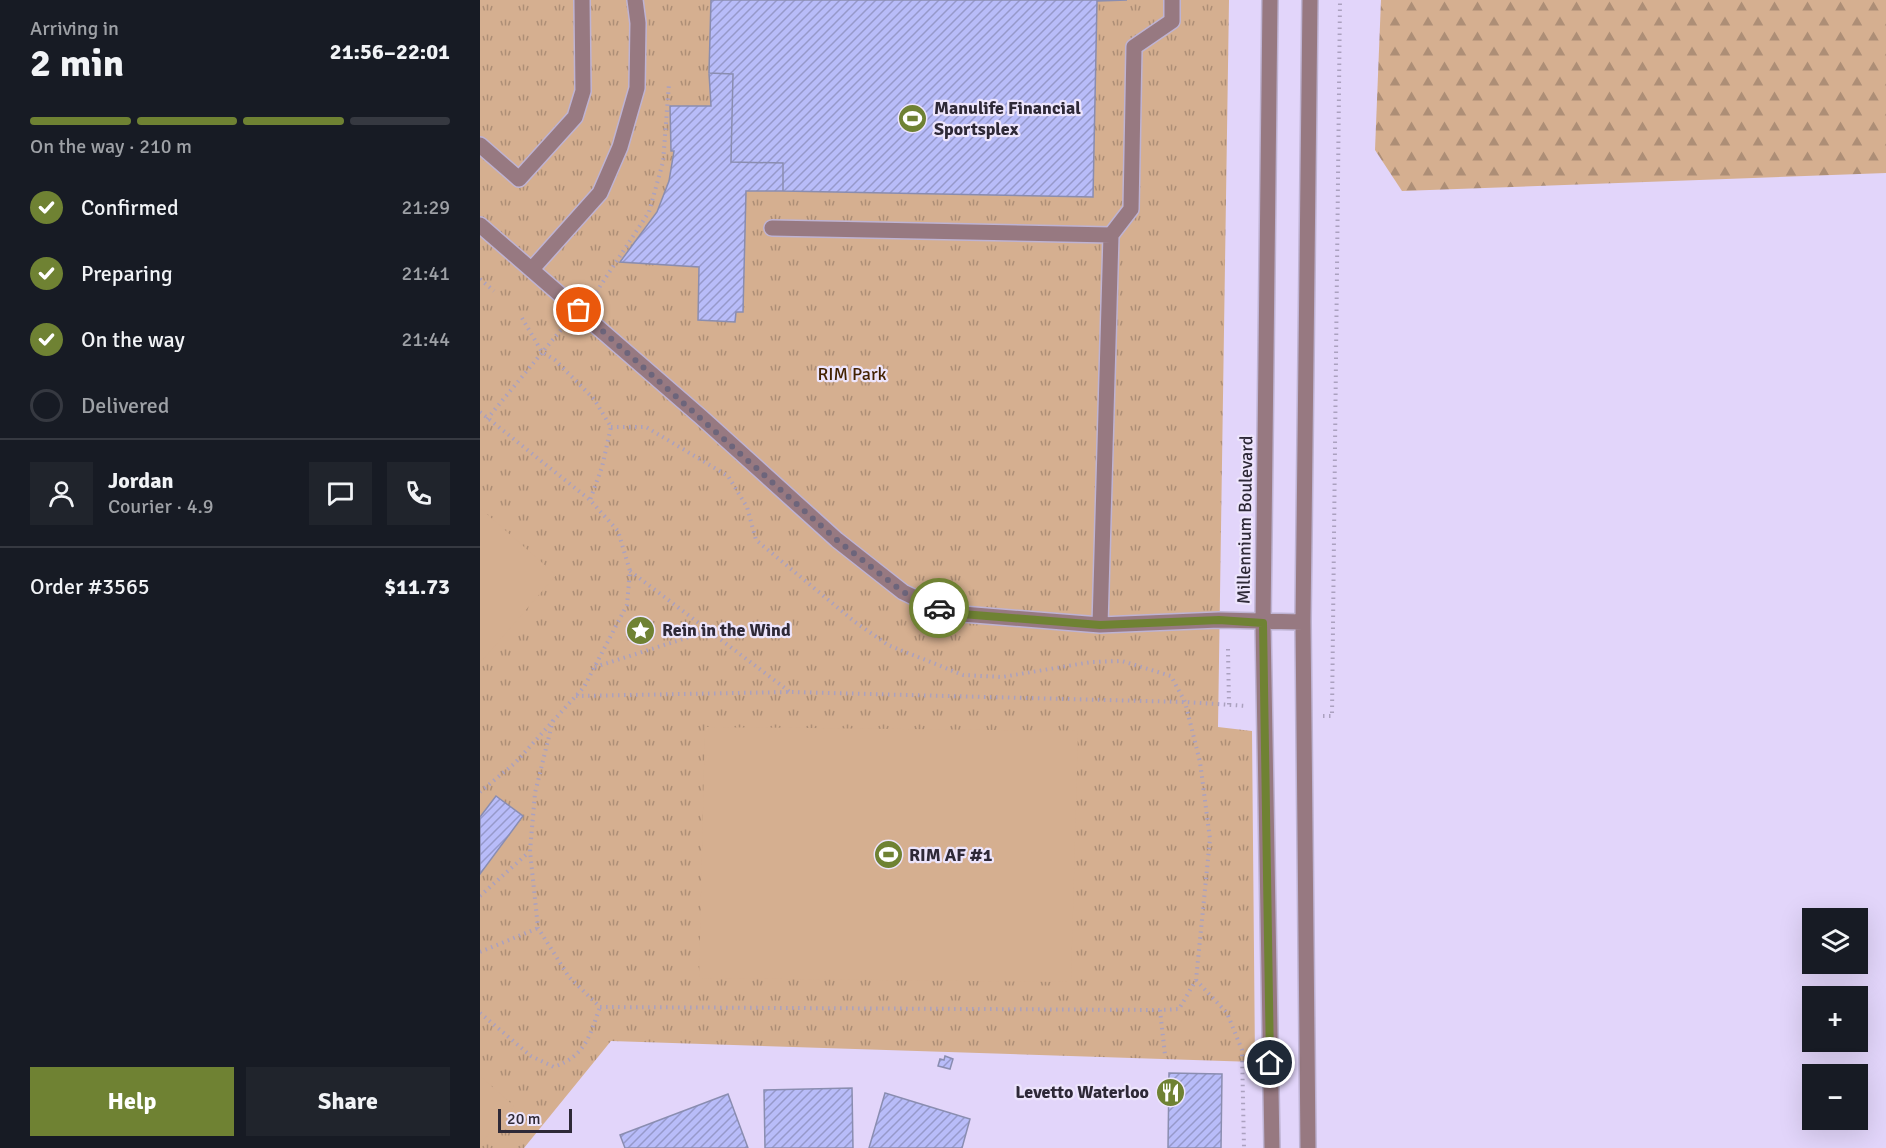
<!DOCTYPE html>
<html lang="en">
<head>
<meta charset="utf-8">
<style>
	body { margin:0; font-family:Signika,sans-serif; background:#20242c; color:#f1f3f6; height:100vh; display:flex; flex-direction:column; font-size:22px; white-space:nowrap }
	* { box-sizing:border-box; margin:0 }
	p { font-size:20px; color:#9ea1a6 }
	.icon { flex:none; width:33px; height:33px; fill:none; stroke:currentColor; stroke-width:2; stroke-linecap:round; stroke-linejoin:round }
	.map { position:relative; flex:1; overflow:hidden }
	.side { display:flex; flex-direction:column; background:#171b24; width:480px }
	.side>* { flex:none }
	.buttons { position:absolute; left:1322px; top:908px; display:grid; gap:12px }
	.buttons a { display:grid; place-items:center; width:66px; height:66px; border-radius:0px; background:#171b24; box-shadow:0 6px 24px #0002; font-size:30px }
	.scale { position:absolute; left:18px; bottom:15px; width:74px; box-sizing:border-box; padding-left:6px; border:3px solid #2e2937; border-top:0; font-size:16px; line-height:21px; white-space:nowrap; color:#2e2937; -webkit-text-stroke:4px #ede5fc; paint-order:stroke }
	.pin { position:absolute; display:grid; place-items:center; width:51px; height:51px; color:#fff; margin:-26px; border:3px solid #fff; border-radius:50%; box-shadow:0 2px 6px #0007 }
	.courier { position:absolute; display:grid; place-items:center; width:60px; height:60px; margin:-30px; border:4px solid #6f8233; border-radius:50%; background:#fff; color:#222; box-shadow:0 2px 8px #0007 }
	.summary em { font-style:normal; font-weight:700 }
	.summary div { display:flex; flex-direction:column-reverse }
	.summary { display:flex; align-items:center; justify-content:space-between; height:102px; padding:0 30px }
	h1 { font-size:39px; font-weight:700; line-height:45px }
	.bar { display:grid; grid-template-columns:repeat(4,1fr); gap:9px 6px; align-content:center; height:72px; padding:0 30px }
	.bar i { height:8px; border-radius:4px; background:#363941 }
	.bar .selected { background:#6f8233 }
	.bar p { grid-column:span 4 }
	.line { display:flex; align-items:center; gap:15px; padding:0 30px; border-top:2px solid #363941 }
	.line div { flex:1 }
	.round { display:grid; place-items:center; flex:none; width:63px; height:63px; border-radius:0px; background:#20242c }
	ol { padding:0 30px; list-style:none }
	li { display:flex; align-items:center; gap:18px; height:66px }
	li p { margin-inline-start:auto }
	li .icon { padding:6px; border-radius:50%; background:#6f8233; color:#fff; stroke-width:4 }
	li:last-child { color:#9ea1a6 }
	li i { width:33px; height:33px; border:3px solid #363941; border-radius:50% }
	.action { display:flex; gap:12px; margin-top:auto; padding:12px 30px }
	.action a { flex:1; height:69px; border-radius:0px; background:#6f8233; color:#fff; font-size:24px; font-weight:700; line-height:69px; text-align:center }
	.action a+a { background:#20242c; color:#f1f3f6 }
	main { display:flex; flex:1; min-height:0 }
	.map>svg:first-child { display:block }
	.forest { fill:url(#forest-firs) }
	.park { fill:url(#park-tufts) }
	.pitch { fill:#d5af90 }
	.building { fill:url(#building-hatch); stroke:#8a8db0; stroke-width:1.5 }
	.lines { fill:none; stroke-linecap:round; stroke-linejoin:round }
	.minor-casing { stroke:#beb3d3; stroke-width:18 }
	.path { stroke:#aba1bf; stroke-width:4; stroke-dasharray:1.5 4.5; stroke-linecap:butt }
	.minor { stroke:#977981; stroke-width:15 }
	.done { stroke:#6d657b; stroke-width:6; stroke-dasharray:0 10.8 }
	.route { stroke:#6f8233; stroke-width:8 }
	.labels { text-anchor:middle; stroke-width:4.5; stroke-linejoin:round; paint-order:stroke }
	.poi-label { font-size:18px; font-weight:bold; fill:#2e2937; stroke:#ede5fc; text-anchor:start }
	.park-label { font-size:18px; fill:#432200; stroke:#ede5fc }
	.street-label { font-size:18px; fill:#2e2937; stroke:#ede5fc }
</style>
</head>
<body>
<main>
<section class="side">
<div class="summary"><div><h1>2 min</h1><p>Arriving in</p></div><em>21:56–22:01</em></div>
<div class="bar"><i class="selected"></i><i class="selected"></i><i class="selected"></i><i></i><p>On the way · 210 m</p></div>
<ol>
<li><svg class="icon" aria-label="check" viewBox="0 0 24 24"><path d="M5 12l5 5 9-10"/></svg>Confirmed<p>21:29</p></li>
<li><svg class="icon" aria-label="check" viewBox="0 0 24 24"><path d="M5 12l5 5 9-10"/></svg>Preparing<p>21:41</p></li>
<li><svg class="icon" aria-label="check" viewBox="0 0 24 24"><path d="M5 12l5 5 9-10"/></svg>On the way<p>21:44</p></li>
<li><i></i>Delivered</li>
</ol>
<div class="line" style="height:108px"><a class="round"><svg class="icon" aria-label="person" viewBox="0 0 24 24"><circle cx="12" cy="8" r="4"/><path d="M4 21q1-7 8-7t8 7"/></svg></a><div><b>Jordan</b><p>Courier · 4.9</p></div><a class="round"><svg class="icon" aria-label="chat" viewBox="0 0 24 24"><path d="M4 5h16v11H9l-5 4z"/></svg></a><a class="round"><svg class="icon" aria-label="phone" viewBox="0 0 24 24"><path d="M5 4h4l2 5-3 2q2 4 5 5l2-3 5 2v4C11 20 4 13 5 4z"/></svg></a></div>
<div class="line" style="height:78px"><div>Order #3565</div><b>$11.73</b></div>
<div class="action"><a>Help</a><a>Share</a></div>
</section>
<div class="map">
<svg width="1406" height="1148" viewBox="0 0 1406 1148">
	<defs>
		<pattern id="forest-firs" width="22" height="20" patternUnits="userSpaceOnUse" patternTransform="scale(1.5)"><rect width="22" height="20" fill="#d5af90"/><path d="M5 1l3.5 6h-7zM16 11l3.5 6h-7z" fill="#ad8e76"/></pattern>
		<pattern id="park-tufts" width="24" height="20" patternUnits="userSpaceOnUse" patternTransform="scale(1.5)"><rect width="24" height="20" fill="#d5af90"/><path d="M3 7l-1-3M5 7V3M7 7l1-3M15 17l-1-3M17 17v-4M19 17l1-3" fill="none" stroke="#ad8e76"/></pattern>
		<pattern id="building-hatch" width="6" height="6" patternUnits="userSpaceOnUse" patternTransform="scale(1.5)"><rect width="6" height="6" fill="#b8bcf9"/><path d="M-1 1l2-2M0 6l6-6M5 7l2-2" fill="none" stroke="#9699ca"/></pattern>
	</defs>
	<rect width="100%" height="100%" fill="#e2d5fa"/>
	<path class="forest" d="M901,0h505v173l-484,18 -27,-41z"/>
	<path class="park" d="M0,0h749l-11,727 34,4 3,331 -644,-21 -87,107h-44z"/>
	<path class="pitch" d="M0,508l76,67 -76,88z
		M225,727l373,4 -7,251 -372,-4z
		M0,1076l34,30 -34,38z"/>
	<path class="building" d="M231,0h416l-30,1 -4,196 -310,-6v-28l-52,-1 2,-88 -24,-1z
		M229,73l24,1 -2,88 52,1v28h-37l-3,121h-7l-1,10 -37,-2 1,-53 -79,-5 37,-50 12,-31 5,-30h-3l-1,-45h41z
		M16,796l27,20 -43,58v-57z
		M465,1056l8,3 -3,10 -12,-3 2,-7 4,1z
		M689,1073l53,1 -1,74h-53z
		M372,1088l1,60h-88l-1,-58z
		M405,1093l85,26 -8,29h-93z
		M248,1094l20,54h-123l-5,-13z"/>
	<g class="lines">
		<defs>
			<path id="minor" d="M790,0l-7,623 9,525
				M0,145l39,34 56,-62 8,-26 -1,-91
				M0,225l221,192 136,123 66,52 27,13 32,9 138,11 119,-5 84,2
				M292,228l339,7 20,-26 3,-162 38,-26v-21
				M52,269l68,-76 20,-46 17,-59 1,-65 -3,-23
				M620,625l11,-390
				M828,1148l-5,-526 7,-622"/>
		</defs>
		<use href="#minor" class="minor-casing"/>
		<path class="path" d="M0,279l14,12
			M113,297l56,-85 14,-50 6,-78
			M42,318l20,34 13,8 39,39 17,28 -9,40 -12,33
			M0,412l110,88 28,31 12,40 -3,34 -43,82 -69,76 -35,29
			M7,419l78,-94
			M150,571l160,121
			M748,649l1,56
			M115,667l113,-36
			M96,696l214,-4 395,10 62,4
			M843,716h9l8,-716
			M73,720l-18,73 -5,58 8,77 31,49 31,30 560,3 19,-1 17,-29 14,-141 -10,-77 -15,-60 -14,-26 -49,-15 -31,1 -89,15 -39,-2 -75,-30 -33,-23 -99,-82 -9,-33 -19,-31 -82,-49h-35
			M0,896l49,-44
			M0,952l58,-24
			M716,980l31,33 15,37 2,98
			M680,1010l5,45
			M0,1013l51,43 23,11c32,-12 35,-30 46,-60"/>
		<use href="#minor" class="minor"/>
	</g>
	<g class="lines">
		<path class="done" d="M99,310l258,230 66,52 36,16"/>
		<path class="route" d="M459,608l23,6 138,11 119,-5 44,3 7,440"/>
	</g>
	<defs>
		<symbol id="stadium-disc" viewBox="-11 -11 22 22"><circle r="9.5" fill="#6f8233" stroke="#ede5fc"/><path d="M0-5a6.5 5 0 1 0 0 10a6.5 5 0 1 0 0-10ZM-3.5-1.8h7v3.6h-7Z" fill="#fff"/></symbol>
		<symbol id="sight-disc" viewBox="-11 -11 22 22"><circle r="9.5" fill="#6f8233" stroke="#ede5fc"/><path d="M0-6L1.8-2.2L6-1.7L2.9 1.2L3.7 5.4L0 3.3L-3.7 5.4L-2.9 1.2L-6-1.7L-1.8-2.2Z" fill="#fff"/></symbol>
		<symbol id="restaurant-disc" viewBox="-11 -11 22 22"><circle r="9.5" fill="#6f8233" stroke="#ede5fc"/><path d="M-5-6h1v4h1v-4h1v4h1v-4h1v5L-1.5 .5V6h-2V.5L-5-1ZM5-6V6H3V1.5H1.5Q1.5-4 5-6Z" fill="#fff"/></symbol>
	</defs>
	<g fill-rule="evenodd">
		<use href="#stadium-disc" x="416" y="102" width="33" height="33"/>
		<use href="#sight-disc" x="144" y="614" width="33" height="33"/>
		<use href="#stadium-disc" x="392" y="838" width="33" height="33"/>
		<use href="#restaurant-disc" x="674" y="1076" width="33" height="33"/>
	</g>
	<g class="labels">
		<g class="poi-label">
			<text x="454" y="114">Manulife Financial<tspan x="454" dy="21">Sportsplex</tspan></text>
			<text x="182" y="636">Rein in the Wind</text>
			<text x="429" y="861">RIM AF #1</text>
			<text x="669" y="1098" text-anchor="end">Levetto Waterloo</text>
		</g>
		<g class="park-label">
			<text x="372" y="380">RIM Park</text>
		</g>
		<g class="street-label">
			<text transform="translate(765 520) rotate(-89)" y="6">Millennium Boulevard</text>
		</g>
	</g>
</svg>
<div class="buttons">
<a><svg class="icon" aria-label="layers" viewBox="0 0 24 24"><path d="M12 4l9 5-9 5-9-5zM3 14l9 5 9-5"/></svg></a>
<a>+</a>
<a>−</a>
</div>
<div class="scale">20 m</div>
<div class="pin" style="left:99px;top:310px;background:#ea580c"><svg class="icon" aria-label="bag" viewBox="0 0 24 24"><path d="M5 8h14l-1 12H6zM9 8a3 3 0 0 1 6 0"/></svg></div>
<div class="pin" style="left:790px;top:1063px;background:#1f2937"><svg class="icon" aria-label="home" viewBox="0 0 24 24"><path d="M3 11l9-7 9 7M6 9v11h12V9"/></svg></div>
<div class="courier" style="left:459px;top:608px"><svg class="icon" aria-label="car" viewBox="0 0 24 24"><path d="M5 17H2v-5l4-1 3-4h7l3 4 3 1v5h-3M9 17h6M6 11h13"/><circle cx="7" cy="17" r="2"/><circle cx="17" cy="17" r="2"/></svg></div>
</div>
</main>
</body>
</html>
